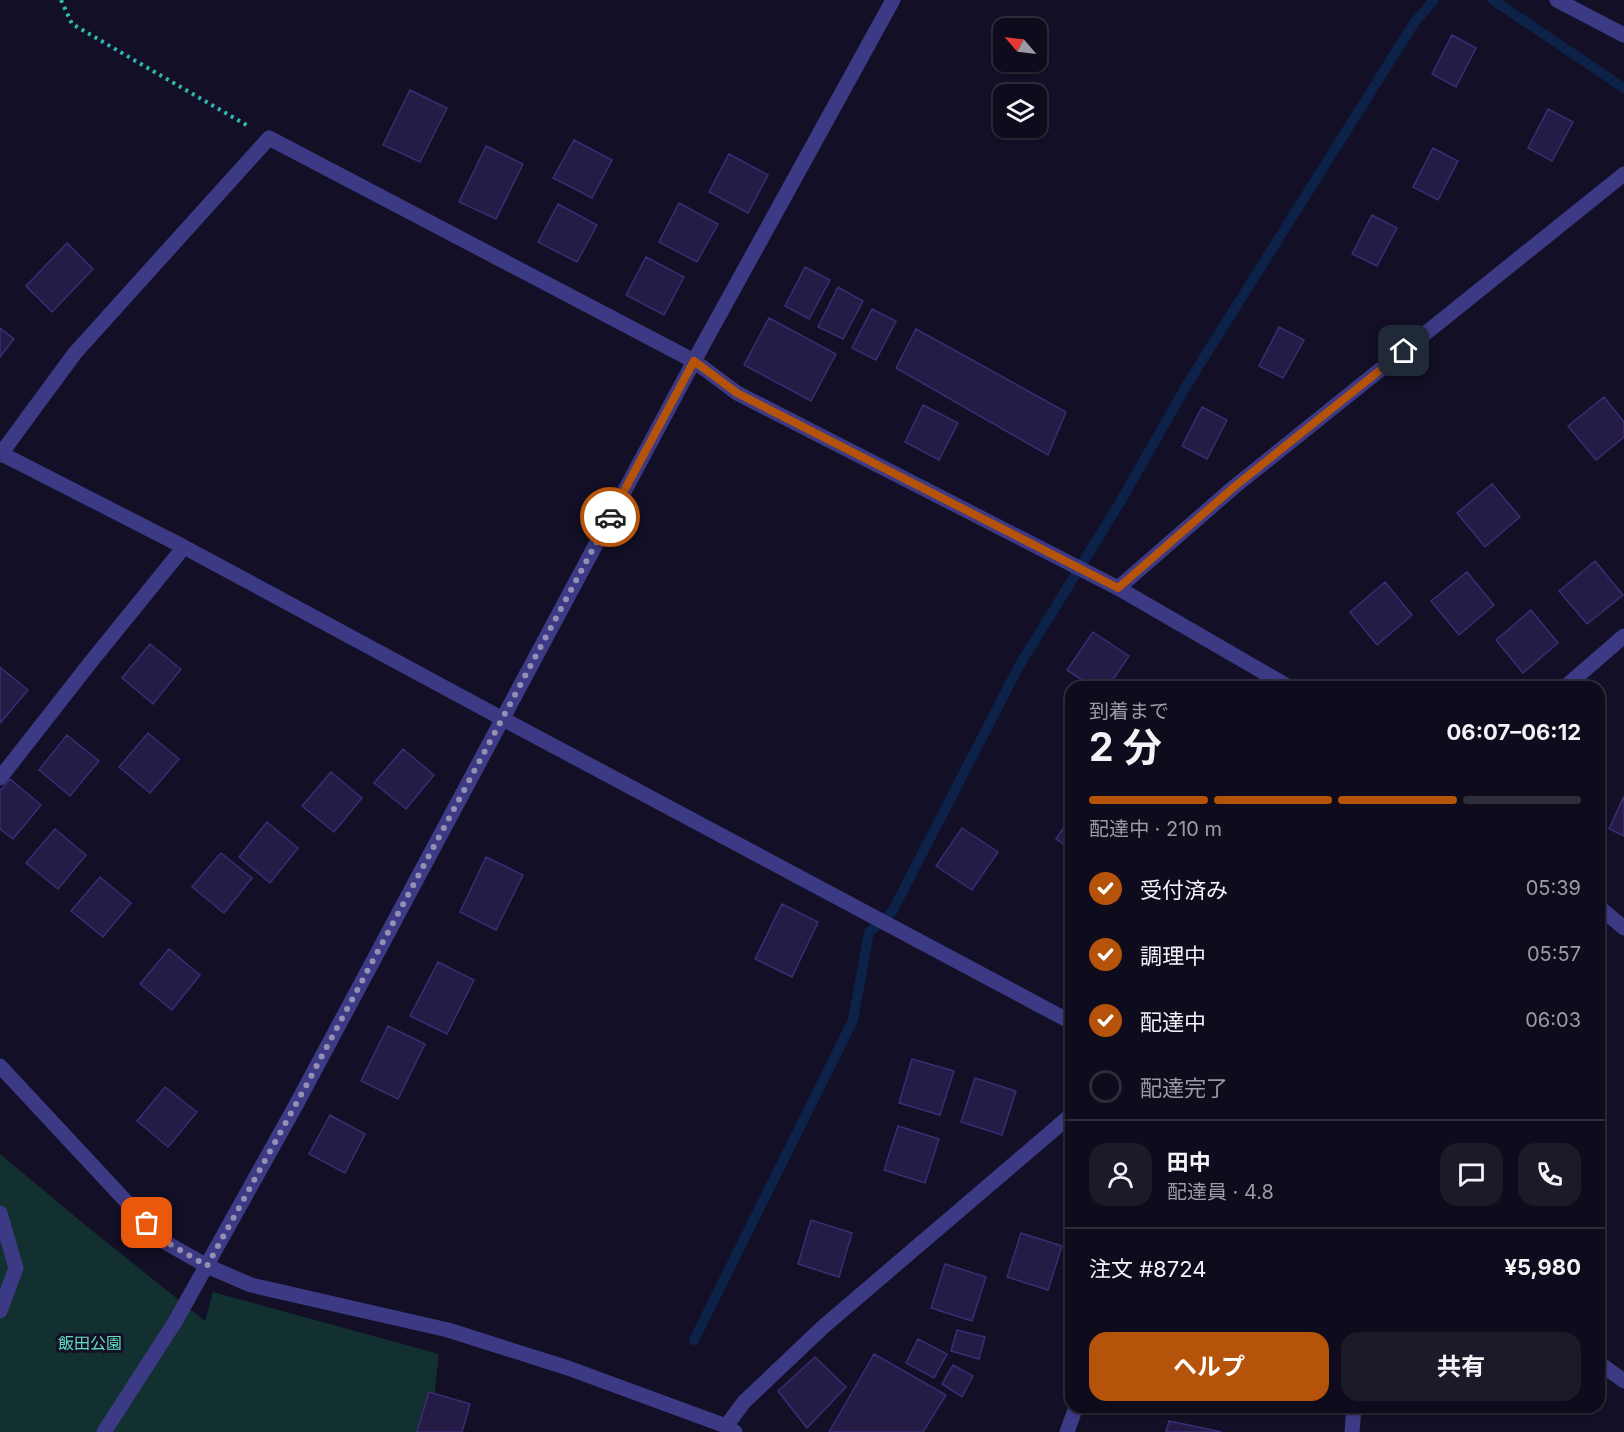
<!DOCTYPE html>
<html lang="ja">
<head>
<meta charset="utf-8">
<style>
	body { margin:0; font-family:Inter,"Noto Sans JP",sans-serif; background:#1c1929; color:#f1f3f6; height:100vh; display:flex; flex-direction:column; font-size:22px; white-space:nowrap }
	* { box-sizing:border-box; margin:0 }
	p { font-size:20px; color:#9b9ba3 }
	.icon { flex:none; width:33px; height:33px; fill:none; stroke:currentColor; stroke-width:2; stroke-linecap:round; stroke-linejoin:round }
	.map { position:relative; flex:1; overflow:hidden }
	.details { position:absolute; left:1065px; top:681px; width:540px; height:732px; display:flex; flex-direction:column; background:#0e0b1c; border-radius:18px; box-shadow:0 2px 4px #0004,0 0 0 2px #2e2b3b }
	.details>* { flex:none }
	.needle { width:39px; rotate:298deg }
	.fabs { position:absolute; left:993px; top:18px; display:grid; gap:12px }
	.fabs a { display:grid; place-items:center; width:54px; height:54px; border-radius:12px; background:#0e0b1c; box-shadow:0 2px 4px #0004,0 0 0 2px #2e2b3b; font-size:30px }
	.pin { position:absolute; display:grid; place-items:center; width:51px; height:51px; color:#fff; margin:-26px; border-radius:12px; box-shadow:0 3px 9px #0006 }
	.courier { position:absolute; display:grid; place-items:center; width:60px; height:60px; margin:-30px; border:4px solid #b45309; border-radius:50%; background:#fff; color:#222; box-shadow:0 2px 8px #0007 }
	.headline em { font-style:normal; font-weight:700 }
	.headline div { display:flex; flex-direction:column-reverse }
	.headline { display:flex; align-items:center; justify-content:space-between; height:102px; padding:0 24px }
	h1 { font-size:39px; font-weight:700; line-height:45px }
	.bar { display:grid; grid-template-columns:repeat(4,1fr); gap:9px 6px; align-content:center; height:72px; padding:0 24px }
	.bar i { height:8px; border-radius:4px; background:#2e2b3b }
	.bar .current { background:#b45309 }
	.bar p { grid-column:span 4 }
	.line { display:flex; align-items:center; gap:15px; padding:0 24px; border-top:2px solid #2e2b3b }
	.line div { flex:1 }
	.round { display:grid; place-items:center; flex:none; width:63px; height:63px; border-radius:18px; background:#1c1929 }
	ol { padding:0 24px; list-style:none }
	li { display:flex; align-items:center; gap:18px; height:66px }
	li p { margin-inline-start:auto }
	li .icon { padding:6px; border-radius:50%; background:#b45309; color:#fff; stroke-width:4 }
	li:last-child { color:#9b9ba3 }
	li i { width:33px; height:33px; border:3px solid #2e2b3b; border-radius:50% }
	.primary-button { display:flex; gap:12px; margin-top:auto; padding:12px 24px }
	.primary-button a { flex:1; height:69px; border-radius:18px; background:#b45309; color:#fff; font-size:24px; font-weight:700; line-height:69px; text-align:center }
	.primary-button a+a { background:#1c1929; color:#f1f3f6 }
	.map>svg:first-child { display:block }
	.green { fill:#12302f }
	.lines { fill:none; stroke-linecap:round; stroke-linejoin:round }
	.stream { stroke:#0c2248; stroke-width:10 }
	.building { fill:#241b47; stroke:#3b2d73; stroke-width:1.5 }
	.path { stroke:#2fb8b0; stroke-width:4; stroke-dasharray:3 4.5; stroke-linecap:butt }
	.minor { stroke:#3d3a85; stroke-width:15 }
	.done { stroke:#948fb3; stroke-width:6; stroke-dasharray:0 10.8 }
	.route { stroke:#b45309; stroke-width:8 }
	.labels { text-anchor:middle; stroke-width:6; stroke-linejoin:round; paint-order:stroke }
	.park-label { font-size:16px; fill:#5fe0c0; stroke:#130f26 }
</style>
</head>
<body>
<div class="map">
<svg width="1624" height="1432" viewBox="0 0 1624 1432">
	<rect width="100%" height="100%" fill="#130f26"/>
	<path class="green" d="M0,1154l89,74 116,93 8,-29 226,62 -9,78h-430z"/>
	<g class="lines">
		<path class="stream" d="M1493,0l131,88
			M694,1340l159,-320 16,-88 23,-20 127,-246 100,-162 69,-121 226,-360 20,-23"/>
	</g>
	<path class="building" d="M1452,35l24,13 -20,39 -24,-13z
		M410,90l37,18 -27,54 -37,-17z
		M1548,109l25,13 -21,39 -24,-13z
		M574,140l38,20 -20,38 -39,-20z
		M486,146l37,18 -27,55 -37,-17z
		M1433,148l25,13 -20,39 -25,-13z
		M729,154l39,21 -20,38 -39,-21z
		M679,203l39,21 -21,38 -38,-20z
		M558,204l39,21 -20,37 -39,-20z
		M1372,215l25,13 -20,38 -25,-12z
		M67,243l26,26 -41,43 -26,-26z
		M646,257l38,20 -20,38 -38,-20z
		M805,267l25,13 -21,39 -24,-13z
		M838,287l25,14 -20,38 -25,-12z
		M872,309l24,12 -20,39 -24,-12z
		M769,318l67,36 -25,47 -67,-36z
		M1279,327l25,13 -21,38 -24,-12z
		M0,328l14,11 -14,18z
		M916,329l150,83 -18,43 -152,-87z
		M1604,397l20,25v15l-28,23 -28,-34z
		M923,405l35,18 -19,37 -34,-18z
		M1202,407l25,13 -20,39 -25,-13z
		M1492,484l28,33 -35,30 -28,-34z
		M1595,561l28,34 -36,29 -28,-33z
		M1467,572l27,33 -35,30 -28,-34z
		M1385,582l27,33 -35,30 -27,-33z
		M1531,610l27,33 -35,30 -27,-33z
		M1093,632l36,24 -21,31h-15l-26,-17z
		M150,644l31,25 -28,35 -31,-26z
		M0,667l28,23 -28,33z
		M148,733l31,26 -29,34 -31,-26z
		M67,735l32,26 -29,35 -31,-26z
		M403,749l31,26 -28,34 -32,-26z
		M331,772l31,26 -28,34 -32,-26z
		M10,779l31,26 -28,34 -13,-10v-38z
		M1624,796v40l-15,-7z
		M1071,817v32l-15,-10z
		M267,822l31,26 -28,35 -31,-26z
		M962,828l36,24 -26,38 -36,-24z
		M55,829l31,26 -28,34 -32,-26z
		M221,853l31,25 -28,35 -32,-26z
		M486,857l37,18 -27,55 -36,-18z
		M100,877l31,26 -28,34 -32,-26z
		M782,904l36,18 -26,55 -37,-18z
		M169,949l31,26 -28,35 -32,-26z
		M438,962l36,18 -27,54 -37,-18z
		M388,1026l37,18 -27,55 -37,-18z
		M912,1059l42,12 -14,44 -41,-12z
		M975,1078l41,13 -14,44 -41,-13z
		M165,1087l32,25 -29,35 -31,-26z
		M330,1115l35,19 -20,39 -36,-19z
		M898,1126l41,13 -14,44 -41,-13z
		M811,1220l41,13 -13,44 -41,-13z
		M1021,1233l41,13 -14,44 -41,-13z
		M945,1264l41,13 -14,44 -41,-13z
		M957,1330l28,7 -6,22 -28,-8z
		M918,1339l29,15 -13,24 -28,-15z
		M874,1354l72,41 -23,37h-94z
		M815,1357l31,30 -39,41 -29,-37z
		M953,1365l20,11 -11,21 -20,-13z
		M429,1392l41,12 -8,28h-45z
		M1169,1421l53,11h-56z"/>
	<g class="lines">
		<path class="path" d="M61,0l11,24 176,102"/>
		<path class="minor" d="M1557,0l67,35
			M2,454l182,93 319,172 568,303
			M0,455l75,-102 194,-215 425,223 43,32 381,195 171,99
			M1118,588l116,-101 390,-313
			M1565,687l59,-51
			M0,778l90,-115 94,-116
			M1599,907l25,21
			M0,1066l163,175 44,25 44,19 197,45 120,38 158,58 9,6
			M0,1213l16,55 -16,43
			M1599,1363l25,18
			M726,1426l18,-24 79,-75 248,-212
			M104,1432l71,-110 121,-217 398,-744 199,-361
			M1067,1432l9,-25
			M1352,1432l2,-25"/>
	</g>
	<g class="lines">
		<path class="done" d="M147,1223l16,17 44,26 100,-182 303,-567"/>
		<path class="route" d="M610,517l84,-156 43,32 381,195 116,-101 170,-136"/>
	</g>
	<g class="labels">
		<g class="park-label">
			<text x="90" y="1349">飯田公園</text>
		</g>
	</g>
</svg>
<div class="fabs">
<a><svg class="needle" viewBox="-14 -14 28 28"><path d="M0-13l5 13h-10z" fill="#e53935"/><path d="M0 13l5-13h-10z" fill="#9b9ba3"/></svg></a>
<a><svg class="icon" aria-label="layers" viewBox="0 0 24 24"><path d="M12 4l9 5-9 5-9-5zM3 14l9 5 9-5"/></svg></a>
</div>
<div class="pin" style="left:147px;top:1223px;background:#ea580c"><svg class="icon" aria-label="bag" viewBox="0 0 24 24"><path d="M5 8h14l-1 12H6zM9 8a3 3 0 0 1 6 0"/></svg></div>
<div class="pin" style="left:1404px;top:351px;background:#1f2937"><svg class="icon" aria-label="home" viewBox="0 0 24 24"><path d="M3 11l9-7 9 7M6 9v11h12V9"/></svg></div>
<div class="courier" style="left:610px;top:517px"><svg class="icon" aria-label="car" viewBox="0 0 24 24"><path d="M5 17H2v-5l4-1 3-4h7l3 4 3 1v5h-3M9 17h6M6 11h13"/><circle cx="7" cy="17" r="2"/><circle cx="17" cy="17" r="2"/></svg></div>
<section class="details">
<div class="headline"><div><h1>2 分</h1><p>到着まで</p></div><em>06:07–06:12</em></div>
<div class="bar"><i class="current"></i><i class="current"></i><i class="current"></i><i></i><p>配達中 · 210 m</p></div>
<ol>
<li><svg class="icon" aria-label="check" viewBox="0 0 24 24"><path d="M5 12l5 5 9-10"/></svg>受付済み<p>05:39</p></li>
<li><svg class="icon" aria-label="check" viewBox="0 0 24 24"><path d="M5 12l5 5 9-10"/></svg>調理中<p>05:57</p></li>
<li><svg class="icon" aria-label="check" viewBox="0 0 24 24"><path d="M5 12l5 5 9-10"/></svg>配達中<p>06:03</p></li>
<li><i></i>配達完了</li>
</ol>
<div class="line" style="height:108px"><a class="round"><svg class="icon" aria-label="person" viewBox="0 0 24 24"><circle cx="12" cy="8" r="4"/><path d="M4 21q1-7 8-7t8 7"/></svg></a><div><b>田中</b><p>配達員 · 4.8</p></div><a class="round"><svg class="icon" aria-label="chat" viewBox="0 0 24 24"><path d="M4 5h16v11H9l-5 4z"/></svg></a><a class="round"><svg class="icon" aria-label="phone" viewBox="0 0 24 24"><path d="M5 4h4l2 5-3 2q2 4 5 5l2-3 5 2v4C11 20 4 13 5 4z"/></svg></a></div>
<div class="line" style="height:78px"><div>注文 #8724</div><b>¥5,980</b></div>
<div class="primary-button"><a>ヘルプ</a><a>共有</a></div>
</section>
</div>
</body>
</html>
